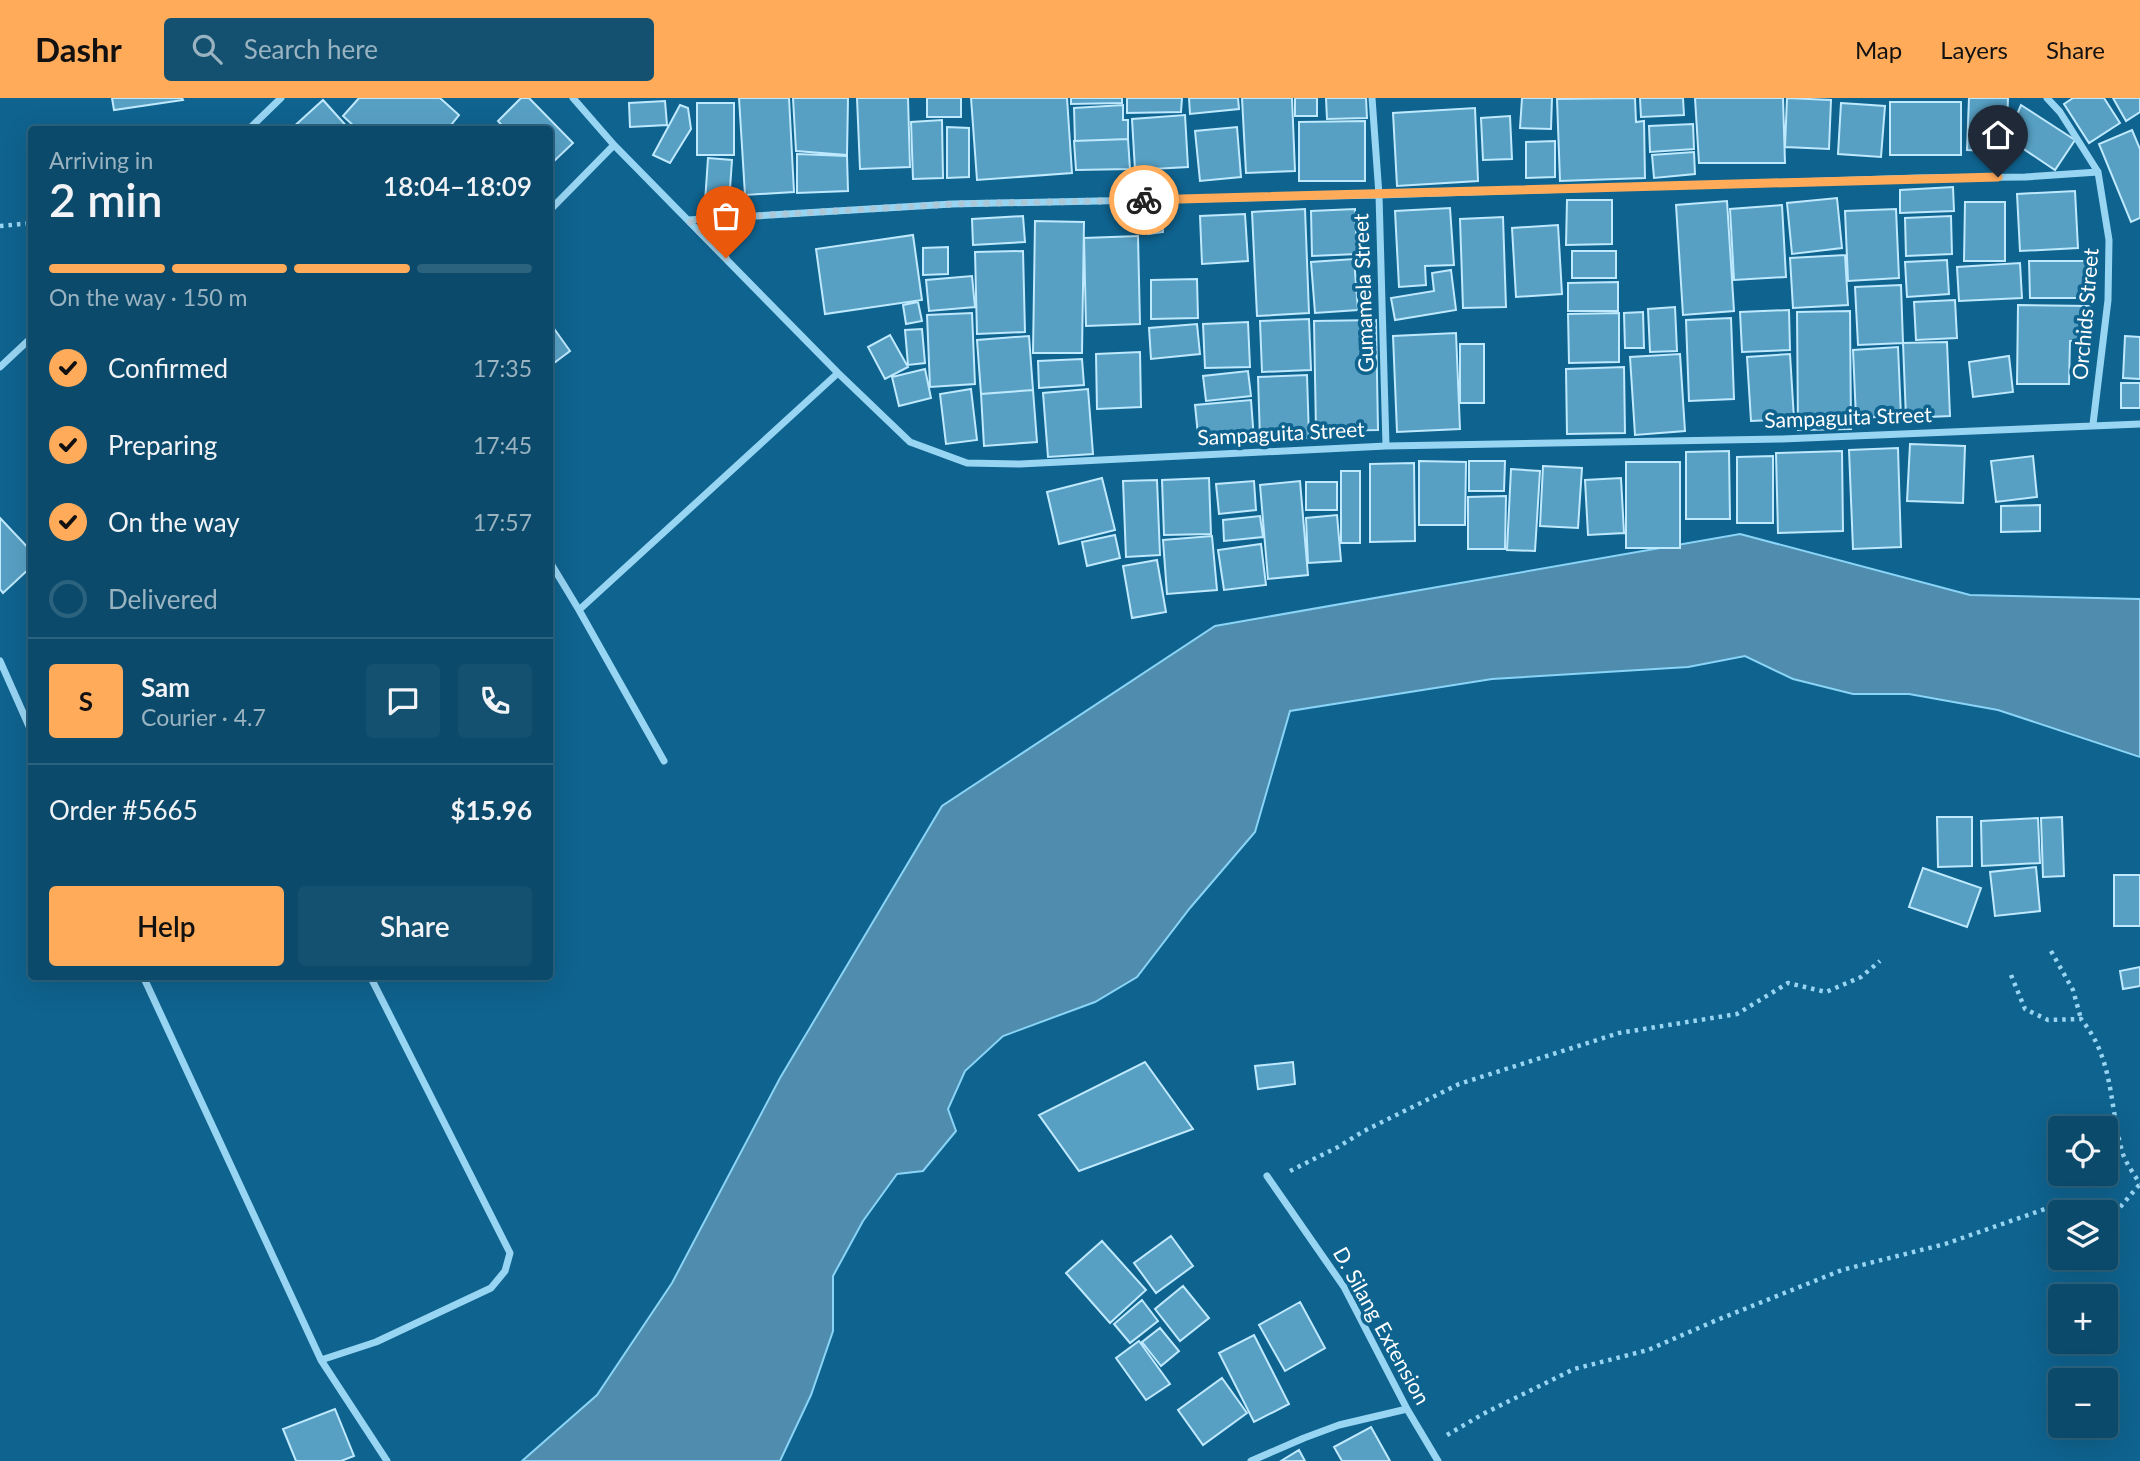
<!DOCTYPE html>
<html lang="en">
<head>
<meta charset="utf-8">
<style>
	body { margin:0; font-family:Lato,sans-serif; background:#145171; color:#f1f3f6; height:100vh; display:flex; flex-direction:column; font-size:26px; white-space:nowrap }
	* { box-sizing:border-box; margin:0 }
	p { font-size:23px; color:#9ab3c1 }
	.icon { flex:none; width:38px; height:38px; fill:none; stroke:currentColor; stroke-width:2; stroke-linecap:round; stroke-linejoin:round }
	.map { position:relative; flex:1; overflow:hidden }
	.drawer { position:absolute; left:28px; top:28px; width:525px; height:854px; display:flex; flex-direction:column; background:#0b4a6b; border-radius:7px; box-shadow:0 7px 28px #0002,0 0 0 2px #2b627e }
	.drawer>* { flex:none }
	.tools { position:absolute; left:2048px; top:1018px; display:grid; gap:14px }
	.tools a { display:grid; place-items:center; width:70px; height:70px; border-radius:7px; background:#0b4a6b; box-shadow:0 7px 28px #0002,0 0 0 2px #2b627e; font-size:35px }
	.pin { position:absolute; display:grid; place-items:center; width:60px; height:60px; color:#fff; margin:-72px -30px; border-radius:50% 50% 50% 0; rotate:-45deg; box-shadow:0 0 7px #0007 }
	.pin .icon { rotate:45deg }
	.courier { position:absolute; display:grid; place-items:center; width:70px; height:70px; margin:-35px; border:5px solid #ffab5a; border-radius:50%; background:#fff; color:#222; box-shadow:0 2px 9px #0007 }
	.overview em { font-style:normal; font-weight:600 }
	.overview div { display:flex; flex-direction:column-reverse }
	.overview { display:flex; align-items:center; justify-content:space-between; height:119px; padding:0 21px }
	h1 { font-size:46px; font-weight:600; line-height:52px }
	.bar { display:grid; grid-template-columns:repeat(4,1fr); gap:10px 7px; align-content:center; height:84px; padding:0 21px }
	.bar i { height:9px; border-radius:5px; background:#2b627e }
	.bar .selected { background:#ffab5a }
	.bar p { grid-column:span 4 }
	.line { display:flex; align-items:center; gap:18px; padding:0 21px; border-top:2px solid #2b627e }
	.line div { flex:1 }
	.round { display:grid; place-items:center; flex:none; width:74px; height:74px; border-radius:7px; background:#145171 }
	ol { padding:0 21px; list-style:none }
	li { display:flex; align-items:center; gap:21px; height:77px }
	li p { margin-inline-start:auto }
	li .icon { padding:7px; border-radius:50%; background:#ffab5a; color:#111; stroke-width:4 }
	li:last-child { color:#9ab3c1 }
	li i { width:38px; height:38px; border:4px solid #2b627e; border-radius:50% }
	.button { display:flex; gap:14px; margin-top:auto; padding:14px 21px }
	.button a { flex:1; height:80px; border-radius:7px; background:#ffab5a; color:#111; font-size:28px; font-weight:600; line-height:80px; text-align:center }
	.button a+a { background:#145171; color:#f1f3f6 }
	header { display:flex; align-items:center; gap:42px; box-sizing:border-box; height:98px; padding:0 35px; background:#ffab5a; color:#111 }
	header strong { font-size:33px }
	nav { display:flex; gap:38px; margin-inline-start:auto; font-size:24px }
	.search { width:490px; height:63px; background:#145171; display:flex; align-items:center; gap:18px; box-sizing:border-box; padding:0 24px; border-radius:7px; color:#9ab3c1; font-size:26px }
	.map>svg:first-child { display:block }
	.water { fill:#4f8cad; stroke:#89d4f7; stroke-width:2 }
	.building { fill:#57a0c4; stroke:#bfe9fe; stroke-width:2 }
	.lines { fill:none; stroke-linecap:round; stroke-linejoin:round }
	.path { stroke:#98d5f3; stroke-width:4.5; stroke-dasharray:3.5 5; stroke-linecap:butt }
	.minor { stroke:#98d5f3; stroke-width:7 }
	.done { stroke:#abc8d8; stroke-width:7; stroke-dasharray:0 12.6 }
	.route { stroke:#ffab5a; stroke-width:9 }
	.labels { text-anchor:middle; stroke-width:7; stroke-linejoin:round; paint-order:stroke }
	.street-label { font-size:21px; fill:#fff; stroke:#0f638f }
</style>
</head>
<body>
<header>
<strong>Dashr</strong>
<div class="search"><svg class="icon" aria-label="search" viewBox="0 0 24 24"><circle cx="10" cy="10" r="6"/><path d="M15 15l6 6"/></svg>Search here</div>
<nav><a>Map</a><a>Layers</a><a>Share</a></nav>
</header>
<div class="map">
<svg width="2140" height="1363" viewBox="0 0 2140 1363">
	<rect width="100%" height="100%" fill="#0f638f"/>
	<path class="water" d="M1740,436l230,61 170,4v158l-142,-47 -89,-16h-56l-60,-15 -48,-23 -57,11 -196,12 -202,32 -35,121 -65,76 -53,69 -42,25 -92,34 -38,35 -17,38 8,22 -33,40 -26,3 -34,47 -30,55v55l-22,64 -31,66h-258l75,-66 75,-112 108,-205 162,-272 273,-180z"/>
	<path class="building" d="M112,0h70l1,2 -69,10z
		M359,0h81l19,17 -12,15h-89l-15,-14z
		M521,0h8l44,45 -23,22v-35h-44l-8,-9z
		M739,0h50l5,94 -49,3z
		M793,0h55l-1,57 -51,-4z
		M857,0h51l2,69 -50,2z
		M927,0h34v19h-34z
		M971,0h96l5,75 -95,7z
		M1071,0h51v5l-51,1z
		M1127,0h55l-1,14 -54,1z
		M1189,0h49l1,11 -49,5z
		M1242,0h50l3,73 -49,2z
		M1295,0h22v18h-22z
		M1326,0h40l1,20 -40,1z
		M1522,0h30l-1,31 -31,-1z
		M1635,0l1,24 8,-1 1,57 -85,3 -3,-82z
		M1640,0h43l1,17 -43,2z
		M1695,0h88l2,65h-86z
		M1787,0l44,2 -2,49 -44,-2z
		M1969,0h39l-2,54 -39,-2z
		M2073,0h31l16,25 -31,20 -25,-39z
		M2113,0h27v14l-14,9z
		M323,2l27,30h-60z
		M665,3l2,24 -37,2 -1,-24z
		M1890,4h71v53h-71z
		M697,5h37v52h-37z
		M1841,5l44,3 -4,51 -43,-3z
		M680,7l8,3 3,21 -21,34 -17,-8z
		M1123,7v15h5v19l-53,2 -1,-33z
		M2021,7l54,35 -20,30 -48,-32z
		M1475,10l3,73 -81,5 -4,-73z
		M1185,17l3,52 -53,3 -3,-51z
		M1510,18l2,43 -29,1 -2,-42z
		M942,22l1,58 -30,1 -2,-57z
		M1365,23v60h-66v-59z
		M1693,26l1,25 -44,3 -1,-26z
		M947,29l22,1v49l-22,1z
		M1237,29l4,50 -41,4 -5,-50z
		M2132,32l8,19v69l-9,4 -32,-78z
		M1128,41l2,30 -54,1 -2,-29z
		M1555,43v36l-29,1v-36z
		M1694,54l1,22 -41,4 -2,-23z
		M797,56l50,2 1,35 -51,2z
		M708,60l24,2 -3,43 -24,-1z
		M1953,89l1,24 -54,2v-23z
		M2075,93l3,57 -58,3 -3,-57z
		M1837,100l5,50 -50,6 -5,-51z
		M1567,102h45v44l-46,1z
		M1727,103l7,110 -51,4 -7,-110z
		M1965,104h40v59h-41z
		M1782,107l4,72 -52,3 -4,-71z
		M1450,110l4,57 -29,1 1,19 -27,2 -4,-76z
		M1305,111l4,104 -52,3 -5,-104z
		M1355,111l2,45 -45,2 -1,-45z
		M1896,111l3,69 -51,3 -3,-70z
		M1161,112l2,22 -15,2 -2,-23z
		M1245,116l3,47 -46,3 -2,-48z
		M1023,118l2,26 -52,3 -1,-26z
		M1951,118l1,38 -46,2 -1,-38z
		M1503,119l3,90 -43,1 -3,-89z
		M1035,123l49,1 -2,131h-49z
		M1558,127l4,69 -46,3 -4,-69z
		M913,137l9,65 -97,14 -9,-65z
		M1138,138l2,88 -54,2 -2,-88z
		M948,149v27l-25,1v-27z
		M1023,153l2,81 -48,2 -2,-82z
		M1572,153h44v27h-44z
		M1845,157l3,50 -55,3 -3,-50z
		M1354,161l4,51 -43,3 -4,-51z
		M1947,162l2,34 -42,3 -2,-35z
		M2029,163h59v37h-58z
		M2020,165l2,35 -63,3 -2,-34z
		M1451,172l5,40 -61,10 -4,-22 43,-7 -2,-18z
		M972,178l3,31 -46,4 -3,-31z
		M1197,181l1,39 -47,1v-39z
		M1618,184v29h-50v-28z
		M1901,187l2,58 -45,2 -3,-58z
		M1955,202l2,38 -41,2 -2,-38z
		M918,204l4,19 -16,3 -3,-19z
		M2018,207l72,1v35h-20l-1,43h-52z
		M1675,209l2,44 -27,1 -2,-43z
		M1789,212l1,40 -48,2 -2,-40z
		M1850,213l1,118 -53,1 -1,-118z
		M1643,214l1,36h-19l-1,-35z
		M972,215l3,71 -45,3 -3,-72z
		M1619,215v49l-50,1 -1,-49z
		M1731,220l3,81 -45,2 -3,-81z
		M1309,221l2,51 -49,2 -2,-51z
		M1376,222l2,110 -62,1 -2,-110z
		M1248,224l2,45 -45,1 -2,-44z
		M550,225l20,28 -20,15z
		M1197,226l3,30 -49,5 -2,-31z
		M922,231l3,34 -17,2 -3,-35z
		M1456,235l4,96 -63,3 -4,-96z
		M890,237l18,32 -23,12 -17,-32z
		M1029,238l4,54 -52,4 -4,-54z
		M2125,238l15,1v42l-17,-1z
		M1947,244l3,74 -44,2 -3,-75z
		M1460,246h24v59h-24z
		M1898,249l3,69 -45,2 -3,-68z
		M1140,254l1,55 -44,2 -1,-55z
		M1680,256l5,77 -50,4 -5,-78z
		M1790,256l4,65 -43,2 -4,-64z
		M2009,258l4,36 -40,5 -4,-35z
		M1082,261l2,26 -45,3 -1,-27z
		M1624,269l1,66 -58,1 -1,-65z
		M925,271l6,29 -32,8 -7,-29z
		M1248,273l3,25 -45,5 -3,-25z
		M1307,277l2,63 -49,1 -2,-62z
		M2121,285h19v25h-19z
		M971,291l6,51 -31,4 -6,-50z
		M1088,291l5,65 -45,3 -5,-64z
		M1033,292l4,52 -53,4 -3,-52z
		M1251,302l3,40 -55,5 -4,-40z
		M1910,346l55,2 -2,57 -56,-2z
		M1898,350l3,99 -48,2 -4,-99z
		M1729,353l1,68h-44v-67z
		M1842,353l1,80 -65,2 -2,-80z
		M1773,358v67h-36v-66z
		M2033,358l4,41 -41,5 -5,-41z
		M1419,363l47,1 -1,63h-46z
		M1469,363h36l-1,30h-35z
		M1626,364h54v86h-54z
		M1414,365l1,78 -45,1v-78z
		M1543,368l39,2 -4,60 -38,-2z
		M1511,371l29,2 -5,80 -28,-1z
		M1341,373h19v72h-19z
		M1102,380l13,52 -56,14 -12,-52z
		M1209,380l2,56 -47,1 -2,-55z
		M1621,380l3,55 -36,2 -3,-55z
		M1157,382l3,75 -34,2 -3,-76z
		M1254,383l2,29 -37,4 -3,-30z
		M1300,383l8,94 -40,4 -8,-94z
		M1306,384h31v28h-31z
		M1506,398l-1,53h-37v-52z
		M2040,407v26l-39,1v-26z
		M1337,417l4,46 -33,2 -2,-45z
		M1260,418l3,21 -39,4 -1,-21z
		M0,420l32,34v14l-29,27 -3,-4z
		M1115,437l5,23 -33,8 -5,-24z
		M1212,438l5,54 -50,4 -4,-54z
		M1261,446l5,41 -42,5 -6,-40z
		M1157,462l9,52 -34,6 -9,-52z
		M1937,719h35v49l-34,1z
		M2062,719l2,59 -21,1 -2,-59z
		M2038,720l2,45 -58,3 -1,-45z
		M2036,769l4,44 -45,5 -5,-44z
		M1923,770l58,20 -14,39 -58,-20z
		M2114,777h26v51h-26z
		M2140,869v19l-17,3 -3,-18z
		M1145,964l48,67 -114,42 -40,-56z
		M1293,964l2,22 -37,5 -3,-23z
		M1171,1138l22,30 -37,27 -22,-30z
		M1102,1143l44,49 -36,33 -44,-50z
		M1183,1188l26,32 -29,23 -25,-32z
		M1142,1202l16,21 -28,22 -16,-19z
		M1300,1204l25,46 -40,23 -26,-46z
		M1160,1230l19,23 -18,15 -19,-24z
		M1254,1237l35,69 -35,18 -35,-69z
		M1139,1243l31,43 -24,16 -30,-42z
		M1222,1280l25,35 -44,32 -25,-35z
		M335,1311l19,47 -13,5h-45l-13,-32z
		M1371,1329l19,34h-48l-8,-14z
		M1299,1352l6,11h-24z"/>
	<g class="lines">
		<path class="path" d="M0,128l32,-3
			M2051,853l22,39 8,29
			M2011,877l14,34 23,11 33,-1c33,40 28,85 41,132 3,11 12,23 18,33
			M1290,1073l48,-24 26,-16 95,-47 160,-51 118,-19 51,-31 38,9 35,-15 19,-16
			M1447,1337l36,-21 91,-45 74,-19 69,-30 125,-50 103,-26 123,-43 47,12 25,-29"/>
		<path class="minor" d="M573,0l41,47 224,228 72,69 57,21 53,1 366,-18 396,-7 358,-15
			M1372,0l7,97 7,251
			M2047,0l13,14 38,60 11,68 -1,60 -15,124
			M248,32l33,-32
			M550,112l64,-65
			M688,122l264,-16 427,-9 539,-17 107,-1 73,-5
			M0,269l32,-30
			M550,464l29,48 85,151
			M579,512l259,-237
			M0,563l32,72
			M143,878l178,384 55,-18 115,-54 14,-17 5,-18 -140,-277
			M1267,1078l77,111 63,122 31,52
			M321,1262l66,101
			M1251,1363l53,-23 35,-13 68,-16"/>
	</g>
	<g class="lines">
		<path class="done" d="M726,160l-38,-38 264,-16 192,-4"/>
		<path class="route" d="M1144,102l854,-23"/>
	</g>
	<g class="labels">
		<g class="street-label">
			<text transform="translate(1364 195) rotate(-92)" y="7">Gumamela Street</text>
			<text transform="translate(2086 216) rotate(-85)" y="7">Orchids Street</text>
			<text transform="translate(1848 320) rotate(-2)" y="7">Sampaguita Street</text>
			<text transform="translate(1281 336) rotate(-3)" y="7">Sampaguita Street</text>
			<text transform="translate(1381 1228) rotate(61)" y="7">D. Silang Extension</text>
		</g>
	</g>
</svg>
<div class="tools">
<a><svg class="icon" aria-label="locate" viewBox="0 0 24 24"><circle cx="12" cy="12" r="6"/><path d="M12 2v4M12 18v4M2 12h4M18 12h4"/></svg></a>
<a><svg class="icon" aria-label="layers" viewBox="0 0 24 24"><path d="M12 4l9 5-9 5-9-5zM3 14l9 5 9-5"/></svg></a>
<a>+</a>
<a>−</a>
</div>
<div class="pin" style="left:726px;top:160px;background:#ea580c"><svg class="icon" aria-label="bag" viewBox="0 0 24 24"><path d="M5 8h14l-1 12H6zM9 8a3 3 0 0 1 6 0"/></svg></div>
<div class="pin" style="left:1998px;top:79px;background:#1f2937"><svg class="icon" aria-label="home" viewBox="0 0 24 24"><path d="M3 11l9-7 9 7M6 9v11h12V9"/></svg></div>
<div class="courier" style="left:1144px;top:102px"><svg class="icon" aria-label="bike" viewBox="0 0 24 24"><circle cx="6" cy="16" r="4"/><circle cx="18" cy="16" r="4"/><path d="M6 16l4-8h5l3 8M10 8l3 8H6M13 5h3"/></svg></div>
<section class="drawer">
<div class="overview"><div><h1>2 min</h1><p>Arriving in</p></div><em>18:04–18:09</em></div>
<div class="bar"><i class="selected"></i><i class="selected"></i><i class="selected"></i><i></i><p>On the way · 150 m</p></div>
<ol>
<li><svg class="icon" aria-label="check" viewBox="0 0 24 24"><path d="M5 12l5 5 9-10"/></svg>Confirmed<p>17:35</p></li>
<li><svg class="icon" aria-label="check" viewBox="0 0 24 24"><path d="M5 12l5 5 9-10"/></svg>Preparing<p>17:45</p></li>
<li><svg class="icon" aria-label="check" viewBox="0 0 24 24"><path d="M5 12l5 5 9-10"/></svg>On the way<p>17:57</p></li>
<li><i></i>Delivered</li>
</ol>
<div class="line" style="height:126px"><b class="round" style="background:#ffab5a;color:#111">S</b><div><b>Sam</b><p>Courier · 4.7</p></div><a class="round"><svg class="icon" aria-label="chat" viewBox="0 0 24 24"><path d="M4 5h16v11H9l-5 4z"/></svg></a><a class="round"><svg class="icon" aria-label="phone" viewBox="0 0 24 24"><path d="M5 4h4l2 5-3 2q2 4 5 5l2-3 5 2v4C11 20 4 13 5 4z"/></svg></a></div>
<div class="line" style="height:91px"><div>Order #5665</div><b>$15.96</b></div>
<div class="button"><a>Help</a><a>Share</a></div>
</section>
</div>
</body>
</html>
